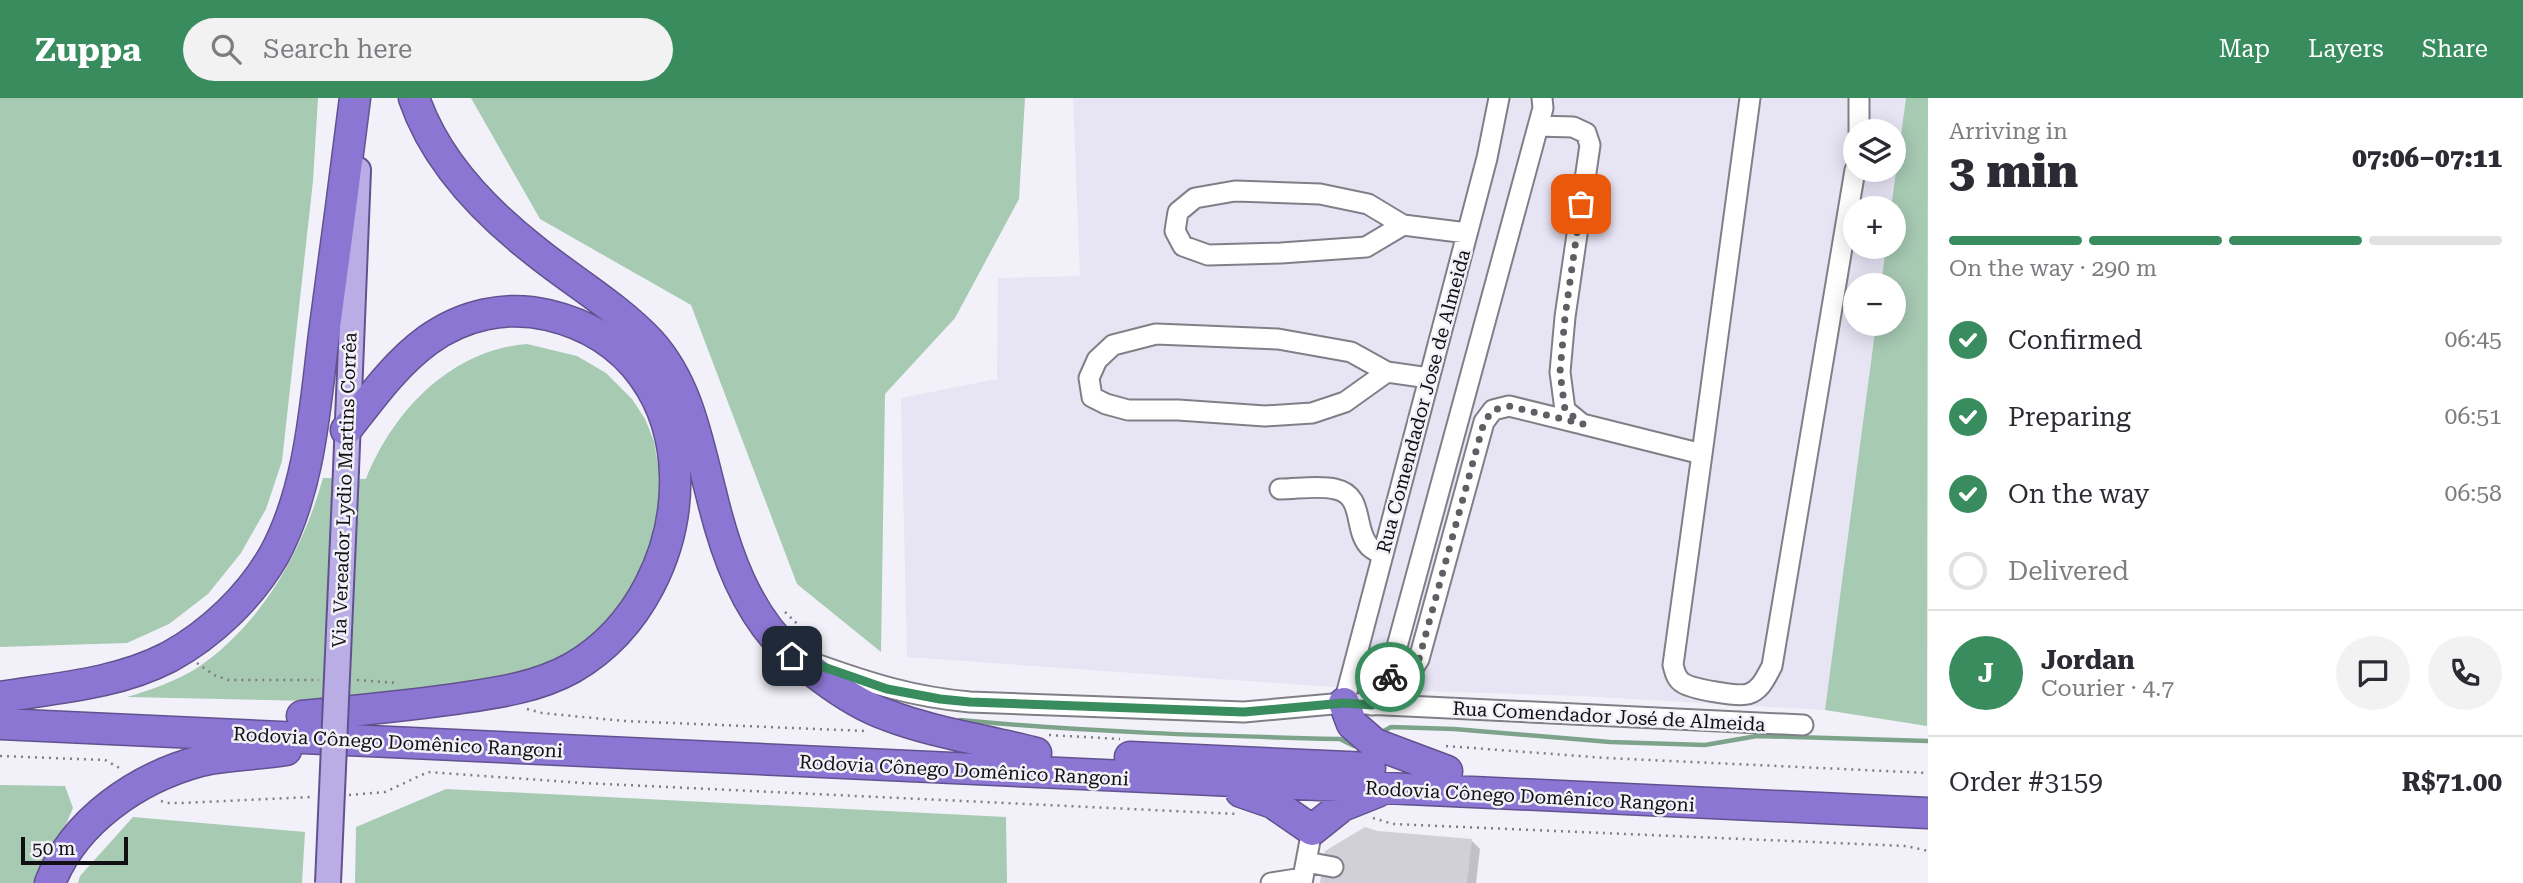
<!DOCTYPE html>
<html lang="en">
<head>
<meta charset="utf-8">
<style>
	body { margin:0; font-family:"Roboto Serif",serif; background:#f2f2f3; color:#2b2b33; height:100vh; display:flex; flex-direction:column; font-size:26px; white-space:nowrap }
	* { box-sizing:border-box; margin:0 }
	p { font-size:23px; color:#7c7c81 }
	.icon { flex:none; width:38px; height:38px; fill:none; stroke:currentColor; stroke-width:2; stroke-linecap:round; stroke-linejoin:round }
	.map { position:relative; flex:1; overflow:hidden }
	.details { display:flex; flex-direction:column; background:#fff; width:595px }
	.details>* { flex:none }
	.buttons { position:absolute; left:1843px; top:21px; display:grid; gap:14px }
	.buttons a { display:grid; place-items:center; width:63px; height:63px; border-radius:50%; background:#fff; box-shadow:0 4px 18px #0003; font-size:35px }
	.scale { position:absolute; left:21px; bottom:18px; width:107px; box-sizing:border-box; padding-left:7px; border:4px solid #100f12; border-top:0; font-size:19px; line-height:24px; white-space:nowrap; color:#100f12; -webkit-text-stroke:5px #f2f1f9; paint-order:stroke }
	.pin { position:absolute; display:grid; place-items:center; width:60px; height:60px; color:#fff; margin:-30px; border-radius:14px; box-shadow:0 4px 10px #0006 }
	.courier { position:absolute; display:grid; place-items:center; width:70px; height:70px; margin:-35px; border:5px solid #398c5e; border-radius:50%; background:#fff; color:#222; box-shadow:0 2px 9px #0007 }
	.overview em { font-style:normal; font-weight:800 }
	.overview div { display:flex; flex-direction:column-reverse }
	.overview { display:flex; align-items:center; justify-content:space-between; height:119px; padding:0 21px }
	h1 { font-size:46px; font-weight:800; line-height:52px }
	.bar { display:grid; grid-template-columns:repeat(4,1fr); gap:10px 7px; align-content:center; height:84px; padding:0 21px }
	.bar i { height:9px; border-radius:5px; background:#e1e1e2 }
	.bar .selected { background:#398c5e }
	.bar p { grid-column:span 4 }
	.line { display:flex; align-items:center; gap:18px; padding:0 21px; border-top:2px solid #e1e1e2 }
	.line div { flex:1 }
	.round { display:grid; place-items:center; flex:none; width:74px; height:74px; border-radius:37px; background:#f2f2f3 }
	ol { padding:0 21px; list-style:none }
	li { display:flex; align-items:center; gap:21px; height:77px }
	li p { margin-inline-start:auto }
	li .icon { padding:7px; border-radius:50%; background:#398c5e; color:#fff; stroke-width:4 }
	li:last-child { color:#7c7c81 }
	li i { width:38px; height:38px; border:4px solid #e1e1e2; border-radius:50% }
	header { display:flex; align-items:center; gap:42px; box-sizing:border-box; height:98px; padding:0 35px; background:#398c5e; color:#fff }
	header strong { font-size:33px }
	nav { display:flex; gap:38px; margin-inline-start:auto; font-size:24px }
	.search { width:490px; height:63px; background:#f2f2f3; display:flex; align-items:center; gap:18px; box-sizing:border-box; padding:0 24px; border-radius:38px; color:#7c7c81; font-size:26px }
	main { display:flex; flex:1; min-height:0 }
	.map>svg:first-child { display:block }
	.built { fill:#e7e4f4; fill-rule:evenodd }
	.green { fill:#a7cab3 }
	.shadow { fill:#0003 }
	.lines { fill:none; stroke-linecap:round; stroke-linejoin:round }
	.stream { stroke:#7da38b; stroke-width:4.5 }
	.building { fill:#d1d0d8 }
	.minor-casing { stroke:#807f87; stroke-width:23 }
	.major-casing { stroke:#61528f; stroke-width:28 }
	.highway-casing { stroke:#61528f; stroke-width:33 }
	.path { stroke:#7e7d83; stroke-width:2.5; stroke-dasharray:2 5; stroke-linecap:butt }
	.minor { stroke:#fff; stroke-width:19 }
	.major { stroke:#baade5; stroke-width:24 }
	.highway { stroke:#8c76d3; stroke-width:30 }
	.major-bridge-casing { stroke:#61528f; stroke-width:28; stroke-linecap:butt }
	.major-bridge { stroke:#baade5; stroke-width:24 }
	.done { stroke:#5f5e63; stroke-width:7; stroke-dasharray:0 12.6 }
	.route { stroke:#398c5e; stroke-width:9 }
	.labels { text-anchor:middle; stroke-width:5; stroke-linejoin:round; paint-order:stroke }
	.street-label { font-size:19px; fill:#100f12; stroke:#f2f1f9 }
</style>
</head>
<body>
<header>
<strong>Zuppa</strong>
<div class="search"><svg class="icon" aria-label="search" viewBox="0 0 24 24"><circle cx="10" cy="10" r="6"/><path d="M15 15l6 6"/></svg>Search here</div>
<nav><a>Map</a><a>Layers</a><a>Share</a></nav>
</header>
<main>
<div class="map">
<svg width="1928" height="785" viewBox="0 0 1928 785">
	<rect width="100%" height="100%" fill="#f2f1f9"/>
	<path class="built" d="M1073,0h833l-15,110h-36v39h31l-5,38h-26v39h21l-51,386 -244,-14 -220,-7 -454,-32 -6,-259 96,-19 1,-101 82,-2zM1855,33h39v39h-39z"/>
	<path class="green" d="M0,0h318l-5,83 -31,280 -16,48 -25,44 -33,41 -39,30 -42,19 -127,4z
		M471,0h554l-6,101 -64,119 -70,76 -4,258 -84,-68 -106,-279 -151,-86z
		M1906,0h22l-1,628 -102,-16 51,-386h18v-39h-13l5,-38h8v-39h-3z
		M527,246l50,12 29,17 26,26 13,20 9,22 8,48 -14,76 -31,54 -47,38 -66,22 -147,23 -230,-5c24,-7 49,-16 70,-29 65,-44 105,-116 126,-190l43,1c27,-68 85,-129 161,-135z
		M0,687l65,1 8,22 -32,75h-41z
		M446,691l560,28 1,66h-652l1,-56z
		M133,719l172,15 -3,51h-224l2,-7z"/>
	<path class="shadow" d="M1377,735l94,7 9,9 -4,34h-154z"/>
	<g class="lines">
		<path class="stream" d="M960,622c126,12 253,16 380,19l14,7 5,-3
			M1378,636l13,-7 63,2 156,13 95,3 52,-9 171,5"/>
	</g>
	<path class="building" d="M1365,729l13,4 94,8 -5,44h-147l5,-32z"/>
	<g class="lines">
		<defs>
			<path id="minor" d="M1538,28l35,1 13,6 4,12 -25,172 -5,55 5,38 17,14 120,30 -29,211c2,7 3,14 10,18 9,6 55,14 65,11 13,-4 18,-17 24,-28l83,-496
				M1859,33v-33
				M1403,127l-37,22 -85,6 -73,2 -25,-9 -8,-15 3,-19 17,-14 40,-7 85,3 48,10 35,21 64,8
				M1387,274l-42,30 -33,11 -47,3 -87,-6h-50l-22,-6 -14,-7 -3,-19 8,-18 16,-15 43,-11 122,5 73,13 36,20 42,6
				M1702,356l48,-356
				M1280,391c17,0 39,-4 55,0 30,6 18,40 34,57 4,4 9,6 14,9
				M816,566c53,19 97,33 154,38l274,10 100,-9 459,22
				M1388,580l22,-5 9,-14 65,-237 9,-12 16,-4 69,17
				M1344,605l143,-545 12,-60
				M1372,607l16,-27 7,-24 148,-546 -1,-10
				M1306,764l27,5
				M1271,785l32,-5
				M1302,785l10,-53"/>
			<path id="major" d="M346,372l12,-300"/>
			<path id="highway" d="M414,0c21,62 69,112 120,152 38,31 82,56 116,92 38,42 47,98 61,151 14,59 35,121 82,163 9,8 20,15 29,22 20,15 42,29 65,37 47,18 99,25 149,38
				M0,599c57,-9 117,-13 169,-40 42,-23 81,-60 105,-102 36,-66 41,-148 50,-221 11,-79 21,-157 31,-236
				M1344,605l8,21 23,20 72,27
				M302,618c51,-5 102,-10 153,-17 40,-6 81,-11 117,-31 135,-78 148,-313 -24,-353 -42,-10 -85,0 -120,25 -33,24 -57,58 -82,90
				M0,626l1928,89
				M1130,659l240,11
				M1241,694l32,11 39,27 30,-24 35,-14
				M50,785c24,-62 87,-105 150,-122 27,-7 57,-6 86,-11"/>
		</defs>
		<use href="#minor" class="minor-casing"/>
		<use href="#major" class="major-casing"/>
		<use href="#highway" class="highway-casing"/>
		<path class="path" d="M785,514l38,37
			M197,565l17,12 14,5h91
			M357,582l42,3
			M527,611l15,4 82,8 241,10
			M1049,637l71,4
			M1446,648l160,12 322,15
			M0,658l105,4 18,10
			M349,697l36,-3 43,-20 155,11 654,31
			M161,703l6,2h15l129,-6
			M1373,720l20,6 513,22 22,5"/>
		<use href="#minor" class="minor"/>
		<use href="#major" class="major"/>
		<use href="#highway" class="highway"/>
		<defs>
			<path id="major-bridge" d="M328,785l18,-413"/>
		</defs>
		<use href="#major-bridge" class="major-bridge-casing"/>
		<use href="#major-bridge" class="major-bridge"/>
	</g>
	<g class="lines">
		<path class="done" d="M1390,579l20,-4 9,-14 65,-237 9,-12 16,-4 74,18 -18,-14 -5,-38 5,-55 16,-113"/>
		<path class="route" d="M792,558l95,33 53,10 30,3 274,10 100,-9 28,2 18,-28"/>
	</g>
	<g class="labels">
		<g class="street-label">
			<text transform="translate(1423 303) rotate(-75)" y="7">Rua Comendador Jose de Almeida</text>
			<text transform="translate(344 392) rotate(-88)" y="7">Via Vereador Lydio Martins Corrêa</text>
			<text transform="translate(1609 618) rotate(3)" y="7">Rua Comendador José de Almeida</text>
			<text transform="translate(398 644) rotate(3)" y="7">Rodovia Cônego Domênico Rangoni</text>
			<text transform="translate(964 672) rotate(3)" y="7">Rodovia Cônego Domênico Rangoni</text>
			<text transform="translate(1530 698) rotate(3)" y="7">Rodovia Cônego Domênico Rangoni</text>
		</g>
	</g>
</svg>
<div class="buttons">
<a><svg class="icon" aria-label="layers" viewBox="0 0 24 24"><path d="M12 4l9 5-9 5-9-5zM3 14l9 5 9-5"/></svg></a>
<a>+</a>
<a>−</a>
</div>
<div class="scale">50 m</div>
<div class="pin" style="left:1581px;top:106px;background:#ea580c"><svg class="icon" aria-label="bag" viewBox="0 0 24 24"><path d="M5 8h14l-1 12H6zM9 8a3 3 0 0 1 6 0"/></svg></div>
<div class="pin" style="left:792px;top:558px;background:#1f2937"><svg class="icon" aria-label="home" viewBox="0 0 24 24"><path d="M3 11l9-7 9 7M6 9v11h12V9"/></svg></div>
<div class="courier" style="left:1390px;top:579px"><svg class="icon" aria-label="bike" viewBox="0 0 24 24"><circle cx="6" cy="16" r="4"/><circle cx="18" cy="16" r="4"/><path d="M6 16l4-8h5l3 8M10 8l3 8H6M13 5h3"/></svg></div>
</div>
<section class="details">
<div class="overview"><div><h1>3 min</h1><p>Arriving in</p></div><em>07:06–07:11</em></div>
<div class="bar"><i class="selected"></i><i class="selected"></i><i class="selected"></i><i></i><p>On the way · 290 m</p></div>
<ol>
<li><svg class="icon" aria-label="check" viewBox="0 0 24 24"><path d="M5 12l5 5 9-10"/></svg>Confirmed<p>06:45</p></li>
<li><svg class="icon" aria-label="check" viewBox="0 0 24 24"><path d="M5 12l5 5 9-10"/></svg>Preparing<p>06:51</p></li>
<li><svg class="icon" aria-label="check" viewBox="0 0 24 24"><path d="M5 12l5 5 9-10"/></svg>On the way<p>06:58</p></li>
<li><i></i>Delivered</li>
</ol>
<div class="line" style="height:126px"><b class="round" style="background:#398c5e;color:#fff">J</b><div><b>Jordan</b><p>Courier · 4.7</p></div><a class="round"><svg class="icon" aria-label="chat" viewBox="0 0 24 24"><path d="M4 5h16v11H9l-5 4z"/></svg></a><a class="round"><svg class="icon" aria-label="phone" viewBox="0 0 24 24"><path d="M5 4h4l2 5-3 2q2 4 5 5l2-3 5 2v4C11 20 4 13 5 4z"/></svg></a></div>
<div class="line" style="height:91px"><div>Order #3159</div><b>R$71.00</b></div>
</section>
</main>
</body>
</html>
